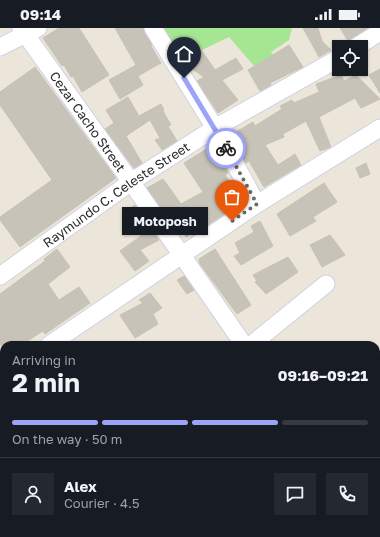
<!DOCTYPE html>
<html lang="en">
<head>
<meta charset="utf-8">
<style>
	body { margin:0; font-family:"Golos Text",sans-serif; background:#242831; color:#f1f3f6; height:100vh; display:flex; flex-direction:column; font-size:15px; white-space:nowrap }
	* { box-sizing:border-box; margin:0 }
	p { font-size:13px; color:#9ea1a6 }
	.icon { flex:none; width:22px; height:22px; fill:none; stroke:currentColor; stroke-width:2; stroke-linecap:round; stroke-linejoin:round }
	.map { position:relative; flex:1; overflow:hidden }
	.sheet { position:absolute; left:0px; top:313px; width:380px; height:196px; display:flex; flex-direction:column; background:#171b24; border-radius:12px 12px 0 0; box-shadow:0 1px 3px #0004 }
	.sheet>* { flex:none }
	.controls { position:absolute; left:332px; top:12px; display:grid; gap:8px }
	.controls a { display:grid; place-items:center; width:36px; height:36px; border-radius:0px; background:#171b24; box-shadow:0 1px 3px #0004; font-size:20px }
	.pin { position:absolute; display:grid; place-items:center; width:34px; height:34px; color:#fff; margin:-41px -17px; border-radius:50% 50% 50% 0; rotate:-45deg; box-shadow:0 0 4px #0007 }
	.pin .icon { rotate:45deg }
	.courier { position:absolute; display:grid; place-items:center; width:40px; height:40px; margin:-20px; border:3px solid #9ca4fa; border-radius:50%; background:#fff; color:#222; box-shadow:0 1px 5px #0007 }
	.bubble { position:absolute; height:28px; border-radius:0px; background:#171b24; box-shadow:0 1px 3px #0004; font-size:13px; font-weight:700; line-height:28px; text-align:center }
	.headline em { font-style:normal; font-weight:700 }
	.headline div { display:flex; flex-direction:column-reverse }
	.headline { display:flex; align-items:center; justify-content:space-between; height:68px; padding:0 12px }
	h1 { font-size:26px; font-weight:700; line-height:30px }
	.bar { display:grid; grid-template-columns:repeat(4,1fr); gap:6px 4px; align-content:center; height:48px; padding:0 12px }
	.bar i { height:5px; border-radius:3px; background:#363941 }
	.bar .active { background:#9ca4fa }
	.bar p { grid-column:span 4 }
	.line { display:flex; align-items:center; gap:10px; padding:0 12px; border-top:1px solid #363941 }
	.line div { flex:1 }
	.round { display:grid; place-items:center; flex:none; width:42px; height:42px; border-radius:0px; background:#242831 }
	.status { display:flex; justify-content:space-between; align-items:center; height:28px; padding:0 20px; background:#171b24; direction:ltr }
	.status svg { height:11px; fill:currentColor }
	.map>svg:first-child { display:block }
	.education { fill:#efe6c8 }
	.green { fill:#a6e693 }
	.building { fill:#c7c3b9; stroke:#c7c2b3 }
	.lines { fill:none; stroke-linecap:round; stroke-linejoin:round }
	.minor-casing { stroke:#cfd1e3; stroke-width:19 }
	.minor { stroke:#fff; stroke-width:17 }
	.done { stroke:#6d6b67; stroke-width:4; stroke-dasharray:0 7.2 }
	.route { stroke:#9ca4fa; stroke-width:5 }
	.labels { text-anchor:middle; stroke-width:3; stroke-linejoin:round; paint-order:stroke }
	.street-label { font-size:13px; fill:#292929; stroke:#fff }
</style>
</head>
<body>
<div class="status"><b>09:14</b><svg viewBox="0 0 49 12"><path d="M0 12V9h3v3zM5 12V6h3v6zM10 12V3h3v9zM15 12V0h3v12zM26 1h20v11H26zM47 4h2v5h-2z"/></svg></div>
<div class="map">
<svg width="380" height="509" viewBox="0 0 380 509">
	<rect width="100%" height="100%" fill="#ece6da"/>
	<path class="education" d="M66,505h250l1,4h-255z"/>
	<path class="green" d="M159,0h133l-3,12 -18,12 8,11 -10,5 -5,-8 -10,6 -25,-29 -27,13 -9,-12 -19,12z
		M335,505h12l4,4h-18z"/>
	<path class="building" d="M59,0h20l30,47 -27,17 -9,-16 -2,1 -7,-12 -2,1 -19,-28z
		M115,0h28l9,17 -1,1 10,17 -23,13 5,9 -23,14 -11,-19 27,-15z
		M303,0h15l4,13 9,9 -12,7z
		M340,0h28l-20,13z
		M193,10l22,32 21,-12 7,11 -21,11 16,20 -20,13 -21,-32 7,-4 -16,-11 -10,-18z
		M289,17l14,22 -33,16 1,2 -11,6 -12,-21z
		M35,39l81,111 -96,69 -20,-27v-3l52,-37 -52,-75v-13z
		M380,41v24l-11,-18z
		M341,47l3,6 12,-6 24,24 -19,9 -6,-10 -36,19 12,30 -11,4 -14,-30 -23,13 1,3 -19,8 13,20 17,-11 6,11 -37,22 -15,-26 -3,2 -3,-5 -12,-23 22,-13 2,4 27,-17 -2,-3 12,-6 2,3 25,-11 -3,-8z
		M128,69l11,19 22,-12 3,6 -1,1 8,14 -3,1 9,15 -15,9 -7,-10 5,-2 -10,-18 -24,16 16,27 -8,5 -29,-39 9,-6 -8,-13z
		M213,117l15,28 -3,2 9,14 -15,8 10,14 -29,19 -1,-1 -13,8 -5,-8 -3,3 -31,-44 16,-9 18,25 22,-12 -19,-29z
		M366,135l4,11 -10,4 -4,-10z
		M324,155l13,19 -24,15 3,4 -26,15 -13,-22z
		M135,177l24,35 -19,10 9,11 -14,10 -15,-20 21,-15 -14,-26z
		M260,193l13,25 -32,19 -7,-9 6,-3 -5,-10 19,-11 -3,-6z
		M330,207l15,20 -23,12 -12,-22z
		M57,221l13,18 -22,17 11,16 20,-13 11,16 -45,31 -2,-3 -22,14h-21v-51l45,-33 -1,-2z
		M215,221l36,56 -14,9 -37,-50 -1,-5z
		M288,229l10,15 -32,22 -11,-12 2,-1 -4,-6z
		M184,248l10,14 -7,4 -10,-14z
		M150,265l12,15 -9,6 5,10 -23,14 -15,-23 23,-12 -4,-3z"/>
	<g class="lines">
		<defs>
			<g id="minor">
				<path id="s1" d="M21,0l113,158 110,159"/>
				<path d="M153,0l62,100 42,76"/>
				<path d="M0,19l38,-19"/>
				<path d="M356,19l24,-15"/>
				<path id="s2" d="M0,248l131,-94 84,-54 124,-70"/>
				<path d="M49,317l208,-141 123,-76"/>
				<path d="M251,317l75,-61"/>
				<path d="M0,350l4,-3"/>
				<path d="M319,505l1,4"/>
				<path d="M221,508l4,-3"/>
			</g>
		</defs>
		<use href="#minor" class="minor-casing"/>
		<use href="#minor" class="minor"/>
	</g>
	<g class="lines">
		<path class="done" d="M226,120l31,56 -25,17"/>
		<path class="route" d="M184,50l42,70"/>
	</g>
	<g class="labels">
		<g class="street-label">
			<text dy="5" stroke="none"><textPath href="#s1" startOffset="115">Cezar Cacho Street</textPath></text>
			<text dy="5" stroke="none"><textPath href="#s2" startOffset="142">Raymundo C. Celeste Street</textPath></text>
		</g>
	</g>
</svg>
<div class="controls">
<a><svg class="icon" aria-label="locate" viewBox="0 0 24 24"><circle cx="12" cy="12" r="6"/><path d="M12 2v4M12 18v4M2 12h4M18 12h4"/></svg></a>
</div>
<div class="pin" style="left:232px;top:193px;background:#ea580c"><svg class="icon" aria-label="bag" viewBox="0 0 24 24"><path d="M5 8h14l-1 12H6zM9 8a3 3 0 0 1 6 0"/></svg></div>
<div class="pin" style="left:184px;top:50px;background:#1f2937"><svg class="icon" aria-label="home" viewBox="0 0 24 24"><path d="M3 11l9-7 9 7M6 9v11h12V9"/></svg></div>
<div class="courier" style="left:226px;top:120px"><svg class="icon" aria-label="bike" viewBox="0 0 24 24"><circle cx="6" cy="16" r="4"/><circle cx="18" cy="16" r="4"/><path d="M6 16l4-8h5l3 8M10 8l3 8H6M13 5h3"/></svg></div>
<div class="bubble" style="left:122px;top:179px;width:86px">Motoposh</div>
<section class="sheet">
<div class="headline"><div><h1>2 min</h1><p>Arriving in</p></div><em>09:16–09:21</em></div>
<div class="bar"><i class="active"></i><i class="active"></i><i class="active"></i><i></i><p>On the way · 50 m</p></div>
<div class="line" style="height:72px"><a class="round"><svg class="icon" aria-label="person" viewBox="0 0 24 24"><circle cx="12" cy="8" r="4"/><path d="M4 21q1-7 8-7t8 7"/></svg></a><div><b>Alex</b><p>Courier · 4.5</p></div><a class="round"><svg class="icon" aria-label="chat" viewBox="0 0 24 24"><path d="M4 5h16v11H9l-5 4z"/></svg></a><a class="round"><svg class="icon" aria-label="phone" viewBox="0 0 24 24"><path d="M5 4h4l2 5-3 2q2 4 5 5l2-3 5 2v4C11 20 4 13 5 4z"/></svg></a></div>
</section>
</div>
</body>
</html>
